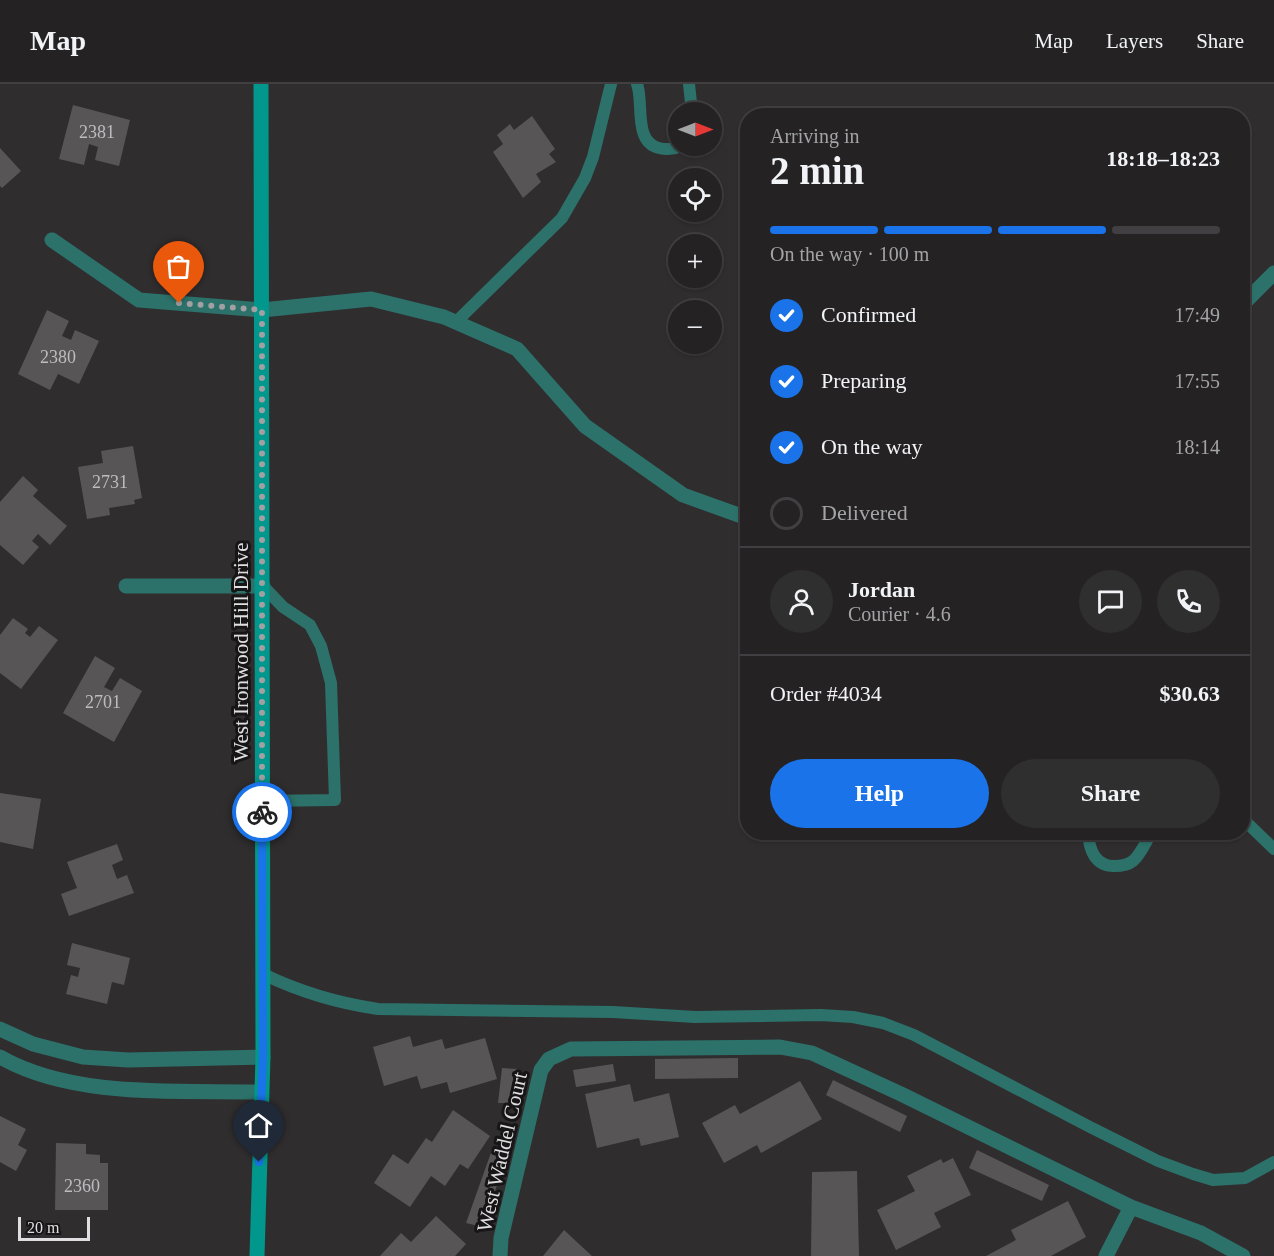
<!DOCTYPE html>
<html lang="en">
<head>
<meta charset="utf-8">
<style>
	body { margin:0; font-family:"Times New Roman",serif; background:#302f30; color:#f1f3f6; height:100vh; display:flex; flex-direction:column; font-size:22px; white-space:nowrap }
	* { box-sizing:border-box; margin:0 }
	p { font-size:20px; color:#a3a4a6 }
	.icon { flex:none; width:33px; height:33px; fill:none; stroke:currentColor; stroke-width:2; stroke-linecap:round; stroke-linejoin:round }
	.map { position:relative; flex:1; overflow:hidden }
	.panel { position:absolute; left:740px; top:24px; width:510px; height:732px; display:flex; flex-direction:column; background:#242223; border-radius:24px; box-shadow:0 2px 4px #0004,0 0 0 2px #413f41 }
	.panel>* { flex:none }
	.needle { width:39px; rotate:90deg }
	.buttons { position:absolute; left:668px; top:18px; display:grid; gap:12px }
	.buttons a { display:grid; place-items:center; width:54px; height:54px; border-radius:50%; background:#242223; box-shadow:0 2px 4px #0004,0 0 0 2px #413f41; font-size:30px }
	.scale { position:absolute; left:18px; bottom:15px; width:72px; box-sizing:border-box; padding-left:6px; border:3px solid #e0dee0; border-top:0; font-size:16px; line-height:21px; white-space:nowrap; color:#e0dee0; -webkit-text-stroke:4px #171617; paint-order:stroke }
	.pin { position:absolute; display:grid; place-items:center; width:51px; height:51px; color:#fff; margin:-62px -26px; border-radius:50% 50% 50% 0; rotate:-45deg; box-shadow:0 0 6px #0007 }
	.pin .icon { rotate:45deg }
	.courier { position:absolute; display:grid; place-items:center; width:60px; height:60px; margin:-30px; border:4px solid #1a73e8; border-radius:50%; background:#fff; color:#222; box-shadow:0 2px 8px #0007 }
	.headline em { font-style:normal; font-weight:600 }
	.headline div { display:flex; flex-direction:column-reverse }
	.headline { display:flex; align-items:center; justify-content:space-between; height:102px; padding:0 30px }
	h1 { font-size:39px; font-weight:600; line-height:45px }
	.bar { display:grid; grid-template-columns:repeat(4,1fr); gap:9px 6px; align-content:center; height:72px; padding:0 30px }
	.bar i { height:8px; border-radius:4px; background:#413f41 }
	.bar .on { background:#1a73e8 }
	.bar p { grid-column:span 4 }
	.line { display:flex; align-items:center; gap:15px; padding:0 30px; border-top:2px solid #413f41 }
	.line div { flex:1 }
	.round { display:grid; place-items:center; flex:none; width:63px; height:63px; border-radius:32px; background:#302f30 }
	ol { padding:0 30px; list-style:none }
	li { display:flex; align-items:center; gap:18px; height:66px }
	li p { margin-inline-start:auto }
	li .icon { padding:6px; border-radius:50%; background:#1a73e8; color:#fff; stroke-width:4 }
	li:last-child { color:#a3a4a6 }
	li i { width:33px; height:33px; border:3px solid #413f41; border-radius:50% }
	.primary-button { display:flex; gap:12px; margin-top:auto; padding:12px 30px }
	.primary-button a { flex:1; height:69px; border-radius:36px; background:#1a73e8; color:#fff; font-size:24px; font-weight:600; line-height:69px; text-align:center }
	.primary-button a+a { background:#302f30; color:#f1f3f6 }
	header { display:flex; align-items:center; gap:36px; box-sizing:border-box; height:84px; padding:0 30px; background:#242223; border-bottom:2px solid #413f41 }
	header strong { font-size:28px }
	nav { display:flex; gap:33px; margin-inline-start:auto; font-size:21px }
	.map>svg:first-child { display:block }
	.building { fill:#585557 }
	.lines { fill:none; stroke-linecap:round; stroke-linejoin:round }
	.lane { stroke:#2c726a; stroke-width:12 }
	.street { stroke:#2c726a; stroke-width:15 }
	.secondary { stroke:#02978c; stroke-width:15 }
	.done { stroke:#a2a0a2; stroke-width:6; stroke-dasharray:0 10.8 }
	.route { stroke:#1a73e8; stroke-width:8 }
	.labels { text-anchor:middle; stroke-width:6; stroke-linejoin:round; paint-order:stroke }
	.number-label { font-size:18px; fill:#bebcbe }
	.street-label { font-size:21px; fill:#e0dee0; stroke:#171617 }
</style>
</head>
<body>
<header>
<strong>Map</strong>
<nav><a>Map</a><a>Layers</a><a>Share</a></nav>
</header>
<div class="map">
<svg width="1274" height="1172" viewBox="0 0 1274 1172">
	<rect width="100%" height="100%" fill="#302d2f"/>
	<path class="building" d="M73,21l57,15 -11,46 -24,-6 3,-13 -9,-3 -5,21 -25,-6z
		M532,32l23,33 -6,5 7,8 -20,12 5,8 -18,16 -30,-46 10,-8 -6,-9 13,-11 4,6z
		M0,64l21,23 -19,17 -2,-2z
		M47,226l22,11 -7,15 9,4 4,-10 24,11 -20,43 -21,-10 -8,16 -32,-16z
		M133,362l9,52 -8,2 1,4 -26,4 1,7 -23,4 -9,-52 25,-4 -2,-12z
		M23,392l15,14 -5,6 34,30 -17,19 -12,-11 -6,7 7,6 -16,18 -23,-20v-43z
		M13,534l15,11 -3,4 5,4 9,-11 19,14 -37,49 -21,-16v-38z
		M95,572l20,12 -11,19 8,4 8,-13 22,13 -28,51 -51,-29z
		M0,709l41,6 -8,50 -33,-7z
		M117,760l6,16 -11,5 5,14 10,-4 7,18 -65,23 -8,-22 16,-6 -10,-26z
		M72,859l58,15 -6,27 -12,-3 -5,22 -41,-10 5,-19 7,2 2,-9 -13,-3z
		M410,952l3,11 29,-8 3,10 40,-11 12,41 -47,14 -3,-11 -26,7 -4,-13 -33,10 -11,-39z
		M738,974v20l-83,1v-20z
		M613,980l3,17 -40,6 -3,-17z
		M502,984l16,1 -1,34h-19z
		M833,996l74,36 -7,16 -74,-37z
		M800,997l22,38 -61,34 -4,-8 -33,18 -22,-40 33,-18 5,9z
		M630,1000l4,18 35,-9 10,44 -38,9 -2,-8 -42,10 -12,-54z
		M453,1026l37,26 -22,33 -8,-5 -15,22 -14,-10 -21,31 -36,-24 19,-29 15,10 18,-26 6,4z
		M0,1032l26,13 -8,16 9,5 -11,21 -16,-9z
		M56,1059l30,1v10l14,1v8h8v47h-53z
		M493,1063l15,5 -25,75 -17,-4z
		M977,1066l72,35 -7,16 -73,-33z
		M953,1074l18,37 -37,18 7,14 -45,23 -19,-40 38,-19 -8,-15 34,-17 2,4z
		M857,1087l2,85h-48l1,-84z
		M1068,1117l18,36 -35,19h-65l30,-16 -5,-10z
		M436,1132l30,28 -11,12h-75l21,-23 10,9z
		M564,1146l28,26h-49z"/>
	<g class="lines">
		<path class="lane" d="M637,0c7,18 -4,58 22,64 8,2 16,1 23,-2
			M689,0l3,28
			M456,238l106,-104 23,-40 8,-21 18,-73
			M262,717l73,-1 -4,-117 -10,-37 -11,-21 -27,-18 -20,-21
			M1242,734l32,31
			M1088,748c1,18 7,34 26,34 7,0 14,-1 19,-5 8,-7 13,-20 19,-29
			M263,890c37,18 74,29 115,35l235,3 82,5 126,-2 32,2 30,6 31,12 176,92 68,34 35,13 20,6 32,-2 29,-16"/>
		<path class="street" d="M52,156l87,60 123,10 109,-11 73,18 73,32 68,77 98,69 64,23
			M1242,221l32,-32
			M126,502h137
			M0,945l33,15 50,13 45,3 135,-3
			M0,973c74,42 177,33 261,35
			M500,1172l1,-18 40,-168 8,-11 22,-10 209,-2 32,6 89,41 230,113 70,26 42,23
			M1106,1172l25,-49"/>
		<path class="secondary" d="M257,1172l6,-199 -2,-973"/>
	</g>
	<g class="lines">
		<path class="done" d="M179,219l83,7v502"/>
		<path class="route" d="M259,1078l4,-105 -1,-245"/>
	</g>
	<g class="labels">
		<g class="number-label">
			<text x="97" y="54">2381</text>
			<text x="58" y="279">2380</text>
			<text x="110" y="404">2731</text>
			<text x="103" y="624">2701</text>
			<text x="82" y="1108">2360</text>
		</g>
		<g class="street-label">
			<text transform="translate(241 568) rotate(-90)" y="7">West Ironwood Hill Drive</text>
			<text transform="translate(502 1068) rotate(-77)" y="7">West Waddel Court</text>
		</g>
	</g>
</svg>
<div class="buttons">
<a><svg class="needle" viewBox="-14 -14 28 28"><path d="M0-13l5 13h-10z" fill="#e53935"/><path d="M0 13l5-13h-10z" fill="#a3a4a6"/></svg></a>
<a><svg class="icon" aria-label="locate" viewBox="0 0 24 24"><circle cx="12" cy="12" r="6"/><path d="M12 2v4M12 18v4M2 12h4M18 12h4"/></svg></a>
<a>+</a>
<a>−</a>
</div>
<div class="scale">20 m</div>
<div class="pin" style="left:179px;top:219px;background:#ea580c"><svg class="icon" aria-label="bag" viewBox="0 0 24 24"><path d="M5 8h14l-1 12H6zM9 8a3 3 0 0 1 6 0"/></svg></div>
<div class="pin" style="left:259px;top:1078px;background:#1f2937"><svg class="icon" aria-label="home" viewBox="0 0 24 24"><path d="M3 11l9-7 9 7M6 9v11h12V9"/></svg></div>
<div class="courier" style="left:262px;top:728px"><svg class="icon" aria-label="bike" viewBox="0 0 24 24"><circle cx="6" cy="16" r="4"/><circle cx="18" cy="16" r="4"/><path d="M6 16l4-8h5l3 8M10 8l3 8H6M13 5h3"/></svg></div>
<section class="panel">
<div class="headline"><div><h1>2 min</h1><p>Arriving in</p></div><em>18:18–18:23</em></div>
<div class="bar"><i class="on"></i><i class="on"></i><i class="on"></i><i></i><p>On the way · 100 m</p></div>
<ol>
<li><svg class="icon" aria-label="check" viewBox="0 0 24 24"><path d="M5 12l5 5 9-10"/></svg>Confirmed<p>17:49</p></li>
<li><svg class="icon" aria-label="check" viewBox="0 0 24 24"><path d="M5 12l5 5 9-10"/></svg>Preparing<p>17:55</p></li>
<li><svg class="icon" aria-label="check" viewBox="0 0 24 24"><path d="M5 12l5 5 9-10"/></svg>On the way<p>18:14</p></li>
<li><i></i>Delivered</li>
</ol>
<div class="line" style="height:108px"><a class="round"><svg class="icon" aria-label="person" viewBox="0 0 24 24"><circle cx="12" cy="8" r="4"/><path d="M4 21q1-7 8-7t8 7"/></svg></a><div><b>Jordan</b><p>Courier · 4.6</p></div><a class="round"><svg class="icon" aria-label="chat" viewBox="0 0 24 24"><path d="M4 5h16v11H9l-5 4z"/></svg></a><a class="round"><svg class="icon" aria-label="phone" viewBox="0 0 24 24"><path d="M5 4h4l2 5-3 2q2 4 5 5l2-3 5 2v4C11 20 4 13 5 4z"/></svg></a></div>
<div class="line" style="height:78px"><div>Order #4034</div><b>$30.63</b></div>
<div class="primary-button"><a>Help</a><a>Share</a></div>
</section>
</div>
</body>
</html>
